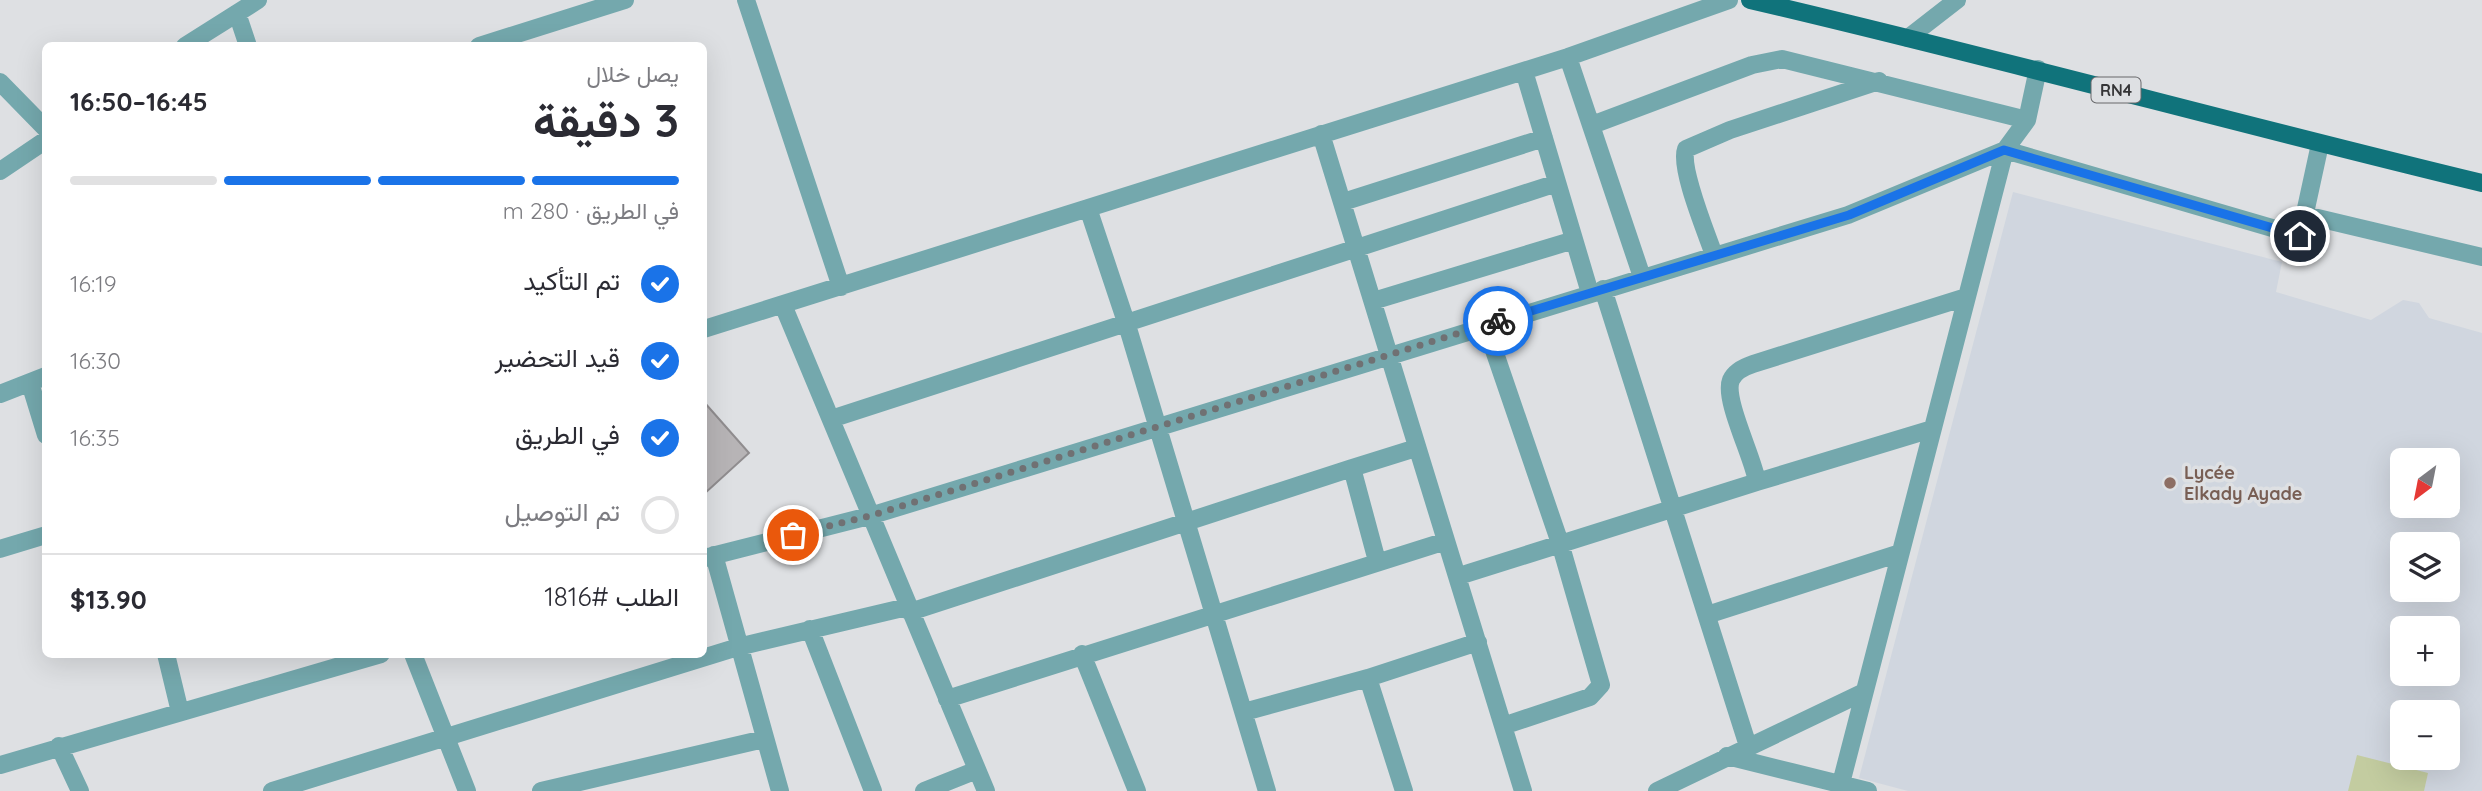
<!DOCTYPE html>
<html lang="ar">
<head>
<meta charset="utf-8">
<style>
	body { margin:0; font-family:Quicksand,Vazirmatn,sans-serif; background:#f7f7f7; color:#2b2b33; direction:rtl; height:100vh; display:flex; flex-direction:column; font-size:26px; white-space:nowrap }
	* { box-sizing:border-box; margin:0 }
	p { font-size:23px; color:#7c7c81 }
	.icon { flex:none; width:38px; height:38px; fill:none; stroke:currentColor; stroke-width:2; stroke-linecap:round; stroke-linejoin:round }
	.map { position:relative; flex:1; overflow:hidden; direction:ltr }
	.sheet { position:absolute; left:42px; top:42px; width:665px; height:616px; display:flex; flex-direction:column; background:#fff; border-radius:10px; box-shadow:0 7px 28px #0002; direction:rtl }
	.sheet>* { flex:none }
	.needle { width:46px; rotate:212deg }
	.buttons { position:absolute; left:2390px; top:448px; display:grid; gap:14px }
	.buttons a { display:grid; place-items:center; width:70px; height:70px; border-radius:10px; background:#fff; box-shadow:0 7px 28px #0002; font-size:35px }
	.pin { position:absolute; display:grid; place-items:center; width:60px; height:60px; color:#fff; margin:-30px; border:4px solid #fff; border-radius:50%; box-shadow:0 2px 7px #0007 }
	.courier { position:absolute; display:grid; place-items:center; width:70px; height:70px; margin:-35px; border:5px solid #1a73e8; border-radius:50%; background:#fff; color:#222; box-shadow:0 2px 9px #0007 }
	.summary em { font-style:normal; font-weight:700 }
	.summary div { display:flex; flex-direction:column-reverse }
	.summary { display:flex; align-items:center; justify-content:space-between; height:119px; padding:0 28px }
	h1 { font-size:46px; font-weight:700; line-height:52px }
	.bar { display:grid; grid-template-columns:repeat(4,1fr); gap:10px 7px; align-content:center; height:84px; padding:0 28px }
	.bar i { height:9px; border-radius:5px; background:#e1e1e2 }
	.bar .selected { background:#1a73e8 }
	.bar p { grid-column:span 4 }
	.line { display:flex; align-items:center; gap:18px; padding:0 28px; border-top:2px solid #e1e1e2 }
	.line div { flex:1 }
	ol { padding:0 28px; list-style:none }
	li { display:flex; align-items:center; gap:21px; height:77px }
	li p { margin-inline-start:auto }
	li .icon { padding:7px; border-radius:50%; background:#1a73e8; color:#fff; stroke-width:4 }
	li:last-child { color:#7c7c81 }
	li i { width:38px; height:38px; border:4px solid #e1e1e2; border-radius:50% }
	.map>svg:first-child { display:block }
	.built { fill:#d0d6df; fill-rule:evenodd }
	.green { fill:#c3cca0 }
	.building { fill:#b7b4b6; stroke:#908d8f; stroke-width:2 }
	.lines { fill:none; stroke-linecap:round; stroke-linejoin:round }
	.minor { stroke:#74a8ad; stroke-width:18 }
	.major { stroke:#10737b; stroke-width:18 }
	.done { stroke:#707173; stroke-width:7; stroke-dasharray:0 12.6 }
	.route { stroke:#1a73e8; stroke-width:9 }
	.education-dot { fill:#8d6e63; stroke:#dee0e3; stroke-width:2.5 }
	.labels { text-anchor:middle; stroke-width:7; stroke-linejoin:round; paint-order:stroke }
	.shield { fill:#dee0e3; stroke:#68686b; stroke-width:2 }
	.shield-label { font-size:16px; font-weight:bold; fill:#353537 }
	.education-label { font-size:18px; font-weight:bold; fill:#785e54; stroke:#dee0e3; text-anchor:start }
</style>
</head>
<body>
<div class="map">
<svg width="2482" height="791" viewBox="0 0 2482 791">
	<rect width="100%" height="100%" fill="#dee0e3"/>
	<path class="built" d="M2013,192l269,70 -6,30 95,28 32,-20 16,3 10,15 53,15v458h-574l-49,-13zM2403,460h45v46h-45zM2403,544h45v46h-45zM2403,628h45v46h-45zM2403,712h45v46h-45z"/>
	<path class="green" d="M2357,755l71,18 -4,18h-76z"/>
	<path class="building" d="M704,402l45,51 -45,41z"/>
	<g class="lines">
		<path class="minor" d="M746,0l95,287
			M237,13l11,33
			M1908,38l49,-38
			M185,46l73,-46
			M479,46l146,-46
			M1568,57l74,220
			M1524,71l66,222
			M0,82l46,47
			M1592,125l160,-60 30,-6 245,61
			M1321,134l202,657
			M0,171l46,-31
			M1343,202l201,-64
			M1088,208l39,117 140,466
			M2305,215l177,42
			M1714,255c-7,-21 -35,-87 -28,-106l44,-19 149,-49
			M1603,289l145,457
			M1373,301l201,-61
			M783,305l203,486
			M1485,324l75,219 41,142 -11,12 -87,29
			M704,329l864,-272 161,-57
			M30,383l16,52
			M0,394l46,-18
			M831,419l726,-236
			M1757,482l175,-53
			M0,549l46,-14
			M714,555l66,236
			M704,558l169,-43 975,-300 157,-65 295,86 20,-92
			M1377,561l-25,-93 64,-20
			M1459,576l298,-94c-3,-23 -34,-83 -26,-102 4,-9 13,-13 22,-16l213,-67
			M910,612l442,-144
			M1707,615l193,-62
			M810,629l63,162
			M166,654l14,58
			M413,654l54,137
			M1082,654l55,137
			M1368,678l36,113
			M947,699l499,-158
			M1244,712l124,-34 110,-36
			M59,746l21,45
			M1727,756l141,35
			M0,765l381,-111
			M272,791l466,-144 169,-40
			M541,791l223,-52
			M924,791l53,-21
			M1657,791l207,-99
			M1839,791l166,-641 22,-30 11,-51"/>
		<path class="major" d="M1750,0c245,57 487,124 732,183"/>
	</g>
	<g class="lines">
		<path class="done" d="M793,535l80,-20 625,-194"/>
		<path class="route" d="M1498,321l351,-106 155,-65 296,86"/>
	</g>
	<circle class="education-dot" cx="2170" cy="483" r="7"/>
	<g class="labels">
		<rect class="shield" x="2091.5" y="77.5" width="49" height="25" rx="5"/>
		<g class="shield-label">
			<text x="2116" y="96">RN4</text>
		</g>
		<g class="education-label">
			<text x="2184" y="479">Lycée<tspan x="2184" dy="21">Elkady Ayade</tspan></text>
		</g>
	</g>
</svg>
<div class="buttons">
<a><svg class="needle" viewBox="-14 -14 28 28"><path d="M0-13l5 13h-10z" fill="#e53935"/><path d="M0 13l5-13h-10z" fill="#7c7c81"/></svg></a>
<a><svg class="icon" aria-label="layers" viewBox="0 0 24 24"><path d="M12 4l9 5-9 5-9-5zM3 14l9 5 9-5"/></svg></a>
<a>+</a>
<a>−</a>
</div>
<div class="pin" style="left:793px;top:535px;background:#ea580c"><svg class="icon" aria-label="bag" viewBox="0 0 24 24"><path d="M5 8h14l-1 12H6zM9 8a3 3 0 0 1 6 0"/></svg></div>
<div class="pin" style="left:2300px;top:236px;background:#1f2937"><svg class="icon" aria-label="home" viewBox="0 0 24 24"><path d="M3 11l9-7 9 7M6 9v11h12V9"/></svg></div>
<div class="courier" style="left:1498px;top:321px"><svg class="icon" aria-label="bike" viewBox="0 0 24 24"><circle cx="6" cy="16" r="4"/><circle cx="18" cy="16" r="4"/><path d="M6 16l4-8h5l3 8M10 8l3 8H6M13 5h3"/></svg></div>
<section class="sheet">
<div class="summary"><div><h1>3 دقيقة</h1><p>يصل خلال</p></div><em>16:45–16:50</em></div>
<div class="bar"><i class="selected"></i><i class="selected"></i><i class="selected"></i><i></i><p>في الطريق · 280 m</p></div>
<ol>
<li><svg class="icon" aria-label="check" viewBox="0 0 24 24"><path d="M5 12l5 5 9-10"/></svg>تم التأكيد<p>16:19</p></li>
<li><svg class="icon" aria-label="check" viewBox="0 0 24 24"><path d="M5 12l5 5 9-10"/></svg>قيد التحضير<p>16:30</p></li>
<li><svg class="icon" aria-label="check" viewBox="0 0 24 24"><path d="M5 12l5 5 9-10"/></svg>في الطريق<p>16:35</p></li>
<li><i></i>تم التوصيل</li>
</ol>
<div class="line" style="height:91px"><div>الطلب #1816</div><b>$13.90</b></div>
</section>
</div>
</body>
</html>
